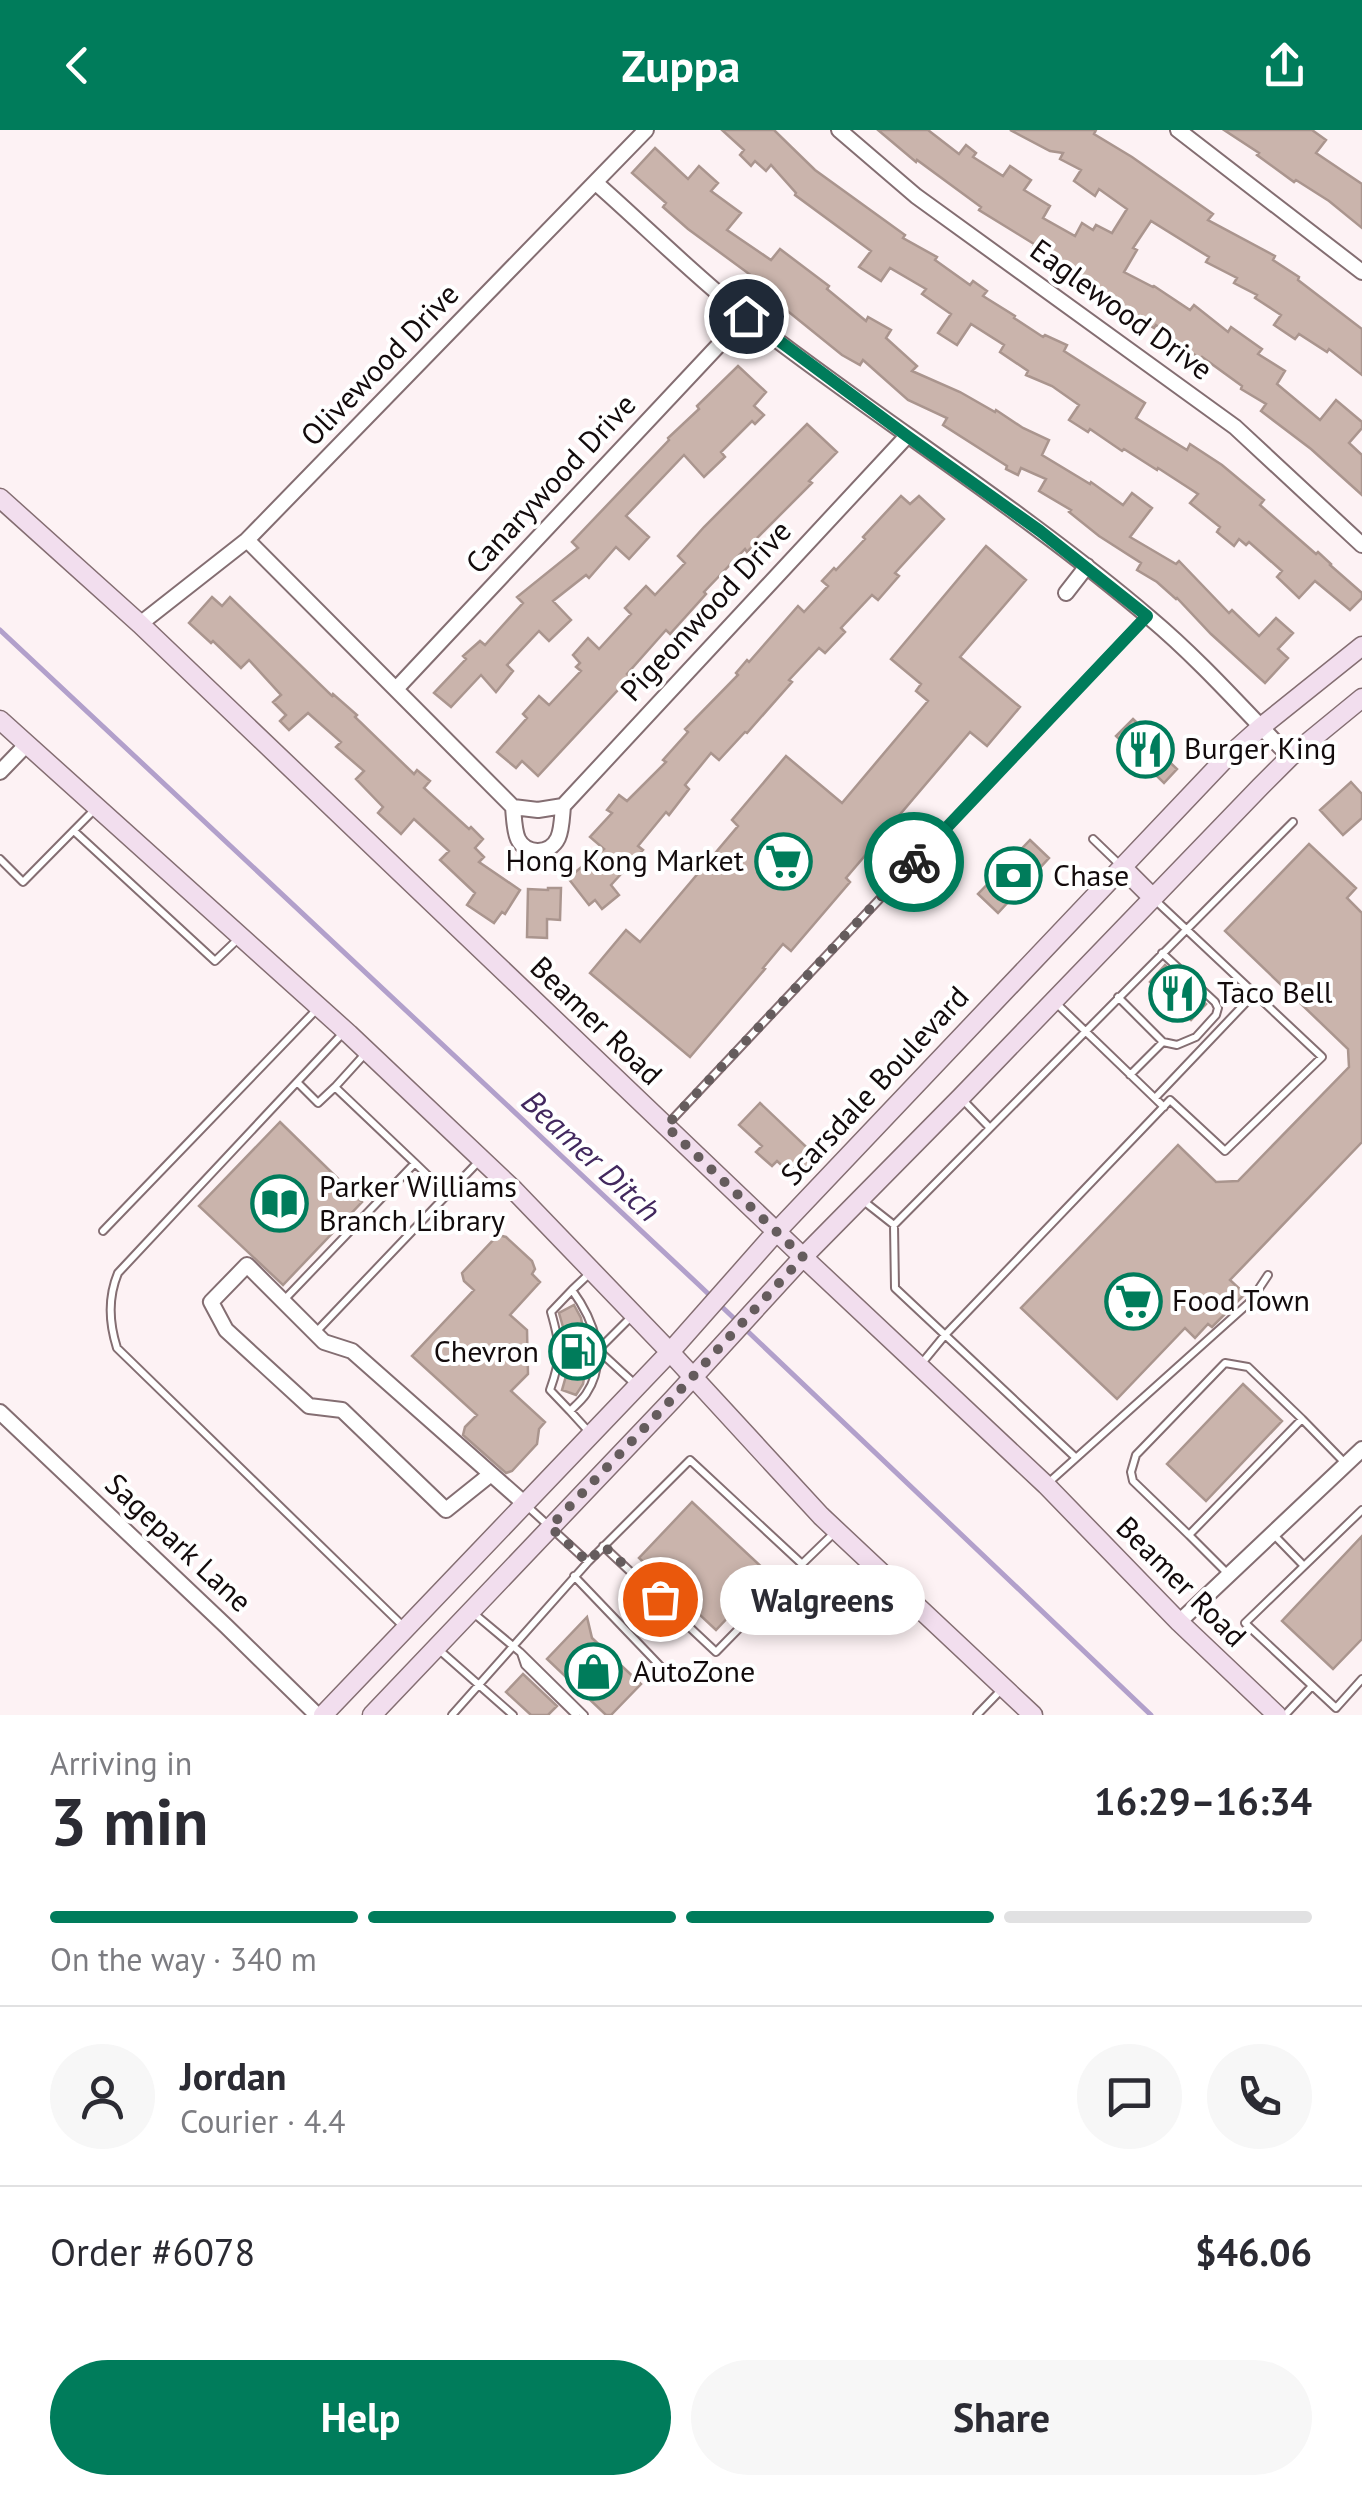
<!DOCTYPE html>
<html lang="en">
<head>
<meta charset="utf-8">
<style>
	body { margin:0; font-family:"PT Sans",sans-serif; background:#f7f7f7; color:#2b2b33; height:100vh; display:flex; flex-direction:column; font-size:38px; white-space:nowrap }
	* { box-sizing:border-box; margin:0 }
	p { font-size:32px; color:#7c7c81 }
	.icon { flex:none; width:55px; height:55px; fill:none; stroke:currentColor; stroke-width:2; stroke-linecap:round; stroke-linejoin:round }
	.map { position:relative; height:1585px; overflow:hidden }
	.drawer { display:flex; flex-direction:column; background:#fff; flex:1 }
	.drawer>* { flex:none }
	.pin { position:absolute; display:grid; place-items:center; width:85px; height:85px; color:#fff; margin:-42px; border:5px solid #fff; border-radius:50%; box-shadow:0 2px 10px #0007 }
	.courier { position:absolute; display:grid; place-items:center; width:100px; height:100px; margin:-50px; border:8px solid #007c5b; border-radius:50%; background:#fff; color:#222; box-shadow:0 2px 12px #0007 }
	.bubble { position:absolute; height:70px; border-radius:35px; background:#fff; box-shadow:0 5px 15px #0003; font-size:32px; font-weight:600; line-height:70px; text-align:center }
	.head em { font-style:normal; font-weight:600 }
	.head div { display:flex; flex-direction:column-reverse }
	.head { display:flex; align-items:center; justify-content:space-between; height:170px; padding:0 50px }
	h1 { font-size:65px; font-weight:600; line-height:75px }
	.bar { display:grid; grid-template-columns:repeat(4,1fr); gap:15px 10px; align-content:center; height:120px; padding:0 50px }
	.bar i { height:12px; border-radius:8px; background:#e1e1e2 }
	.bar .current { background:#007c5b }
	.bar p { grid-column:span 4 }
	.line { display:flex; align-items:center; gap:25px; padding:0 50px; border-top:2px solid #e1e1e2 }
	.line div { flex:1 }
	.round { display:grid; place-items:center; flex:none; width:105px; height:105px; border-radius:52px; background:#f7f7f7 }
	.action { display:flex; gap:20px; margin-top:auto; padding:20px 50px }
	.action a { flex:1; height:115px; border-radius:60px; background:#007c5b; color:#fff; font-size:40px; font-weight:600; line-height:115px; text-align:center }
	.action a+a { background:#f7f7f7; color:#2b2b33 }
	header { display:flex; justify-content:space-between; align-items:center; height:130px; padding:0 50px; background:#007c5b; color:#fff; font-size:45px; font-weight:600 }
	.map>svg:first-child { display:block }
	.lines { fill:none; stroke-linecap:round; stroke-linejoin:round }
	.stream { stroke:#b2a0cb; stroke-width:5 }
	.building { fill:#cab4ac; stroke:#aa958e; stroke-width:2.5 }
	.service-casing { stroke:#846e72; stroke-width:10 }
	.minor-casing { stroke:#846e72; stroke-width:18 }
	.secondary-casing { stroke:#846e72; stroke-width:21 }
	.service { stroke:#fff; stroke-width:6 }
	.minor { stroke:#fff; stroke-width:14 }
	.secondary { stroke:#f2deee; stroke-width:18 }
	.done { stroke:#655c5d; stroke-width:10; stroke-dasharray:0 18 }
	.route { stroke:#007c5b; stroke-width:12 }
	.labels { text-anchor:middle; stroke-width:8; stroke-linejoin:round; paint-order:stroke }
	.street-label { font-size:30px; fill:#130b0c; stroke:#fff }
	.poi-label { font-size:30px; fill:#130b0c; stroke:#fff; text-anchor:start }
	.water-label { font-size:32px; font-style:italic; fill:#42285e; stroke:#fff }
</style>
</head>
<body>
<header><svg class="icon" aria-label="back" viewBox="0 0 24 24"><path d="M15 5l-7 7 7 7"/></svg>Zuppa<svg class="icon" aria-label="share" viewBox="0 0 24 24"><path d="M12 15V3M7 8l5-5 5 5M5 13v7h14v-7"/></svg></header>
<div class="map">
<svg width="1362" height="1585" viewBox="0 0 1362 1585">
	<rect width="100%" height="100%" fill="#fdf2f4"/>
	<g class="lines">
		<path class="stream" d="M0,500l699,655 452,430"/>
	</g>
	<path class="building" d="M722,0h52l41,40 90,65 -2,3 34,19 -2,3 35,25 3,-4 14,10 -4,5 32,20 -1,2 29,19 2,-2 22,10 -3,6 81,52 -9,15 51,32 3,-6 32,21 42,35 -4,5 56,49 2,-2 13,12 -1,1 32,28v5l-12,12 -35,-29 -16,17 -22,-21 5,-6 -33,-29 -3,3 -7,-6 -5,7 -17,-14 3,-5 -30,-24 8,-9 -40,-26 -1,2 -33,-21 -2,2 -32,-22 -2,3 -19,-12 10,-15 -27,-19 -26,-11 2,-4 -28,-19 4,-7 -33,-21 -14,21 -19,-12 13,-19 -29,-20 4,-5 -36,-21 -9,13 -22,-14 12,-16 -76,-56 1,-2 -25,-28 -5,6 -11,-10 -4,5 -11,-11 4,-5z
		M878,0h50l31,24 7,-9 10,8 -3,4 30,19 7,-10 21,14 -7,10 26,16 -7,12 32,18 7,-13 11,7 3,-5 16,8 15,-24 -28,-20 -4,7 -21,-15 7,-11 -21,-11 3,-6 -13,-2 -40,-21h86l-2,4 38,23 81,57 -5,6 67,36 -2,4 26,17 -1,3 64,49v46l-33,-26 -2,3 -28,-18 -4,5 -21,-14 7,-10 -26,-17 2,-3 -23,-12 3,-5 -31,-16 3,-5 -58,-36 -18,27 4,2 -13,22 29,15 1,-1 36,24 4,-5 34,27 3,-5 31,22 -4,5 27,17 -8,13 43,36 16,-20 26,22v6l-13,15 13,12v40l-51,-46 -50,-38 5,-7 -25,-15 1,-3 -40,-29 -2,2 -44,-34 -2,3 -20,-13 1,-2 -25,-13 1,-2 -25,-15 1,-2 -29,-17 2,-2 -27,-15 1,-3 -55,-34 2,-3 -64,-47 -1,2z
		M1224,0h88l14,10 -10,13 46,31v44l-33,-27 -33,-21 -2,2 -37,-27 2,-2z
		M655,18l33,31 11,-13 19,17 -7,8 30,22 -14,17 44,30 9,-11 49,37 -2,3 39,32 2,-4 23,13 -5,8 31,28 -5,5 48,21 35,20 1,-2 27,18 26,12 -7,15 48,29 1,-2 32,23 9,-12 20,15 -22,29 46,27 3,-3 50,52 3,-3 27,26 17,-18 17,15 -15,16 10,9 -23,25 -54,-49 -34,-36 -1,1 -19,-17 -20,-12 4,-7 -42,-27 -30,-24 2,-2 -32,-19 7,-12 -25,-11 -3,7 -12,-6 1,-3 -64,-41 4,-7 -39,-18 -45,-40 -3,5 -18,-10 -42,-34 -47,-38 3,-4 -68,-50 -25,-22 3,-4 -34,-30z
		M738,236l28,26 -12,14 10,9 -9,9 -3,-3 -31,31 4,5 -21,20 -20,-22 -58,61 23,21 -20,22 -13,-12 -27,31 -3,-3 -33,26 18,19 -22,21 -10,-10 -32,34 6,6 -17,21 -15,-17 -30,32 -17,-14 32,-34 -3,-3 17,-15 5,4 38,-42 -6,-6 61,-49 -6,-6 97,-102 -1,-2 31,-29 -2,-3z
		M807,294l30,28 -28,29 3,2 -55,55 2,2 -12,12 -2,-3 -41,43 2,2 -36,40 -4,-4 -39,44 3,3 -92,99 -16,-15 -6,7 -19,-16 30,-34 -4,-4 16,-18 10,9 32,-34 -5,-4 4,-4 -7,-8 15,-17 11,11 32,-35 -6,-6 21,-22 9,9 30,-32 -7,-7 26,-29z
		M901,366l9,8 9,-8 25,23 -49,54 4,3 -21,24 -6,-5 -31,33 4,4 -20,21 -6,-5 -30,32 3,2 -45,51 -2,-1 -26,28 -8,-7 -26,32 4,4 -20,26 -3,-3 -28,34 5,4 -32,35 8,10 -17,14 -7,-9 -6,5 -21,-27 36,-29 -14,-12 22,-24 -5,-3 12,-15 8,6 39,-39 -3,-2 25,-28 -3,-3 53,-54 -2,-2 11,-13 2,2 49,-56 6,6 24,-26 -6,-5 12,-13 2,2 29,-31 -2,-2z
		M986,416l40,34 -66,77 60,50 -33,39 -17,-14 -124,146 4,4 -59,69 -8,-7 -20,24 2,1 -75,88 -100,-84 36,-43 14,12 98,-116 -6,-6 54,-64 56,47 86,-102 -12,-10 5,-7 -30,-25z
		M212,467l10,9 8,-9 102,99 1,-2 24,21 -2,2 59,57 3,-4 13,11 -6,7 45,41 2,-2 12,12 -8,9 9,9 -5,5 41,28 -15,24 -3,-2 -8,11 -27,-18 8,-12 -35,-33 9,-9 -35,-32 -13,15 -23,-21 5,-6 -27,-28 8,-8 -28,-24 5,-5 -33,-29 -19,17 -9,-9 6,-6 -13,-13 8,-7 -32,-35 -8,8 -28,-27 -2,2 -22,-20z
		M1133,589l29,28 -4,4 19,18 -13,14 -48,-47z
		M1351,652l11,12v24l-19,17 -23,-25z
		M1030,710l19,18 -51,55 -20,-19z
		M1309,714l47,44 -9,10 15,15v229l-132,138 15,14 -33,33 -4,-3 -13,14 -10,-10 -68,71 -96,-91 157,-163 38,37 22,-1 111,-114 -1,-18 -123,-118z
		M548,758h13l-1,32 -13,-1v19l-20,-1 1,-48 20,1z
		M1165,835l41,39 -15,16 -41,-38z
		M760,973l59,56 -21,21 -21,-19 -5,5 -16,-14 6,-6 -23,-21z
		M280,992l82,80 -79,83 -84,-79z
		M498,1105l8,2 26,24 3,8 -3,5 8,8 -30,33 17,15 1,44 -17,17 34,31 -6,7 -2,15 -25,27 -6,2 -43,-38 2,-8 12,-12 -65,-59 62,-66 -10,-9 -2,-8z
		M574,1175l7,13 6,31 -7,5 1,6 6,3 -4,21 -7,11 -14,-5 6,-21 1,-21 -10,-35z
		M1243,1254l39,37 -76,80 -39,-37z
		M692,1372l77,72 -53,56 -77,-72z
		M1362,1406v103l-29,30 -51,-48z
		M587,1487l5,21 49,46 -30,31h-5l-59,-56z
		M523,1544l34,32 -9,9h-17l-25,-23z"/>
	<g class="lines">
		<defs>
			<path id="service" d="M74,701l141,130 23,-22
				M1093,709l28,27
				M0,729l23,23 71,-72
				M1162,823l53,49 3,6 -2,7 -20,22 -19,8 -14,-3
				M1118,867l45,45 -33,33
				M1055,872l109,105
				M343,903l-225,240c-10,24 -9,50 -1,75l288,280
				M297,952l21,21 17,-16
				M1155,968l99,-104
				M962,969l27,28
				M667,995l478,-508
				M415,1033l32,31
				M861,1069l33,26 399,-403
				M894,1095l1,63 180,169
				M103,1101l215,-223
				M284,1170l131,-137 -80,-76 29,-32
				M633,1185l-35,35 39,36
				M316,1202l164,-172
				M587,1226l11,1
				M922,1233l23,-28 225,-235 55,51 97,-94 -168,-158
				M570,1281l-20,-21c12,-34 11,-43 1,-78l21,-22
				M590,1303l-20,-22c5,-5 12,-11 16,-17 23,-34 8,-74 -14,-104l19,-18
				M1047,1354l203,-182 18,-27
				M526,1375l62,57 102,-102 112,104 33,-32
				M1362,1380l-117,113 91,85 26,-29
				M1189,1405l-56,-54 -2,-9 5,-17 89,-92 23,4 54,52
				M1274,1405l30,31
				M603,1416l113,106 86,-88
				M1228,1444l-39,-39 113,-116 42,43
				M574,1446l89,93
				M471,1481l49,41 64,63
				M437,1518l76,67
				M521,1523l4,12 51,50
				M452,1585l136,-153
				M977,1585l26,-27
				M1285,1585l27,-29"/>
			<path id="minor" d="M839,0l77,66 319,231 127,118
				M1178,0l184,142
				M596,53c51,45 100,94 153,136 132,102 274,191 401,299 50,42 94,92 140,139
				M247,410l266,267 25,3 25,-4 344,-370
				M1066,463l21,-27
				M140,494l107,-84 399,-410
				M396,559l350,-373
				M0,642l26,-27
				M513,677c1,10 1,23 5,32 8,16 32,16 40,-1 4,-9 4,-22 5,-32
				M0,1282l226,214 91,89
				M491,1344l-45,36 -104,-100 -33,-4 -83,-76 -15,-28 36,-37 77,77 28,9 173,153
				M1179,1492l183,-173"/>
			<path id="secondary" d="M0,368l140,126 663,633 243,228 133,137 98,93
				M0,590l349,314 165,156 156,162 151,164 212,199
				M1122,737l31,31
				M323,1585l347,-363 107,-121 446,-470 38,-34 101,-81
				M372,1585l301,-316 130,-142 158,-160 299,-310 30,-30 72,-59"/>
		</defs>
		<use href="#service" class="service-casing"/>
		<use href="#minor" class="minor-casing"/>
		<use href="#secondary" class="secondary-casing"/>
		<use href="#service" class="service"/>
		<use href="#minor" class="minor"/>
		<use href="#secondary" class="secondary"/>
	</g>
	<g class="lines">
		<path class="done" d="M660,1469l-56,-53 -16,16 -38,-35 122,-128 131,-142 -137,-131 248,-264"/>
		<path class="route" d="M746,186l161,120 133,95 107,85 -233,246"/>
	</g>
	<defs>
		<symbol id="restaurant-ring" viewBox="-11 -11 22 22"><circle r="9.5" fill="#fff" stroke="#007c5b" stroke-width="1.5"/><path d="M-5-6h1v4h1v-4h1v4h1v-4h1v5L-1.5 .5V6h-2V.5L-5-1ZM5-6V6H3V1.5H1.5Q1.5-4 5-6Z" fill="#007c5b"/></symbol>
		<symbol id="supermarket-ring" viewBox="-11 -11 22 22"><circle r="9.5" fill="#fff" stroke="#007c5b" stroke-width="1.5"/><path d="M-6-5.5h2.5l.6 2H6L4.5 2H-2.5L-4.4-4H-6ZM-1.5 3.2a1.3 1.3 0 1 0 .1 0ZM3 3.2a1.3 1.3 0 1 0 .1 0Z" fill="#007c5b"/></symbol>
		<symbol id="bank-ring" viewBox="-11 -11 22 22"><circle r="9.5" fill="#fff" stroke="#007c5b" stroke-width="1.5"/><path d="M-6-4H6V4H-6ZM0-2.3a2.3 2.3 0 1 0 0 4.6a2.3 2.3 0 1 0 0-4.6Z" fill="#007c5b"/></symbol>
		<symbol id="library-ring" viewBox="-11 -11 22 22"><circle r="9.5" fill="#fff" stroke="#007c5b" stroke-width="1.5"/><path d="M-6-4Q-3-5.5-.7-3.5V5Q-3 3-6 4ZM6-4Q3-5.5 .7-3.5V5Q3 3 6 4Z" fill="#007c5b"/></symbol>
		<symbol id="fuel-ring" viewBox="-11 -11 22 22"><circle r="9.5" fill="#fff" stroke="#007c5b" stroke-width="1.5"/><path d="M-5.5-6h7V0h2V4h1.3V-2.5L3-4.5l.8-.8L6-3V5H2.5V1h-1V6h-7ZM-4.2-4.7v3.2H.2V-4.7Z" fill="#007c5b"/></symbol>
		<symbol id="shop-ring" viewBox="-11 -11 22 22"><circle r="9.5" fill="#fff" stroke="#007c5b" stroke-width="1.5"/><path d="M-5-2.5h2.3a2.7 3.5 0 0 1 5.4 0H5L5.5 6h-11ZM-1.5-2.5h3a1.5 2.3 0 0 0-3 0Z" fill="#007c5b"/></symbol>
	</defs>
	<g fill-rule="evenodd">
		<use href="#restaurant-ring" x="1114" y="588" width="63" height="63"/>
		<use href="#supermarket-ring" x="752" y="700" width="63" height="63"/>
		<use href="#bank-ring" x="982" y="714" width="63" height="63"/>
		<use href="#restaurant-ring" x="1146" y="832" width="63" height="63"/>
		<use href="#library-ring" x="248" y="1042" width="63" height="63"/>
		<use href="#supermarket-ring" x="1102" y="1140" width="63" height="63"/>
		<use href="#fuel-ring" x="546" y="1190" width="63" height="63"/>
		<use href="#shop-ring" x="562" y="1510" width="63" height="63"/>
	</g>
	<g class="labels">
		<g class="street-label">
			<text transform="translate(1121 180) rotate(36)" y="10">Eaglewood Drive</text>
			<text transform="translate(380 235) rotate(-46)" y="10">Olivewood Drive</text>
			<text transform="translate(551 354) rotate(-47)" y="10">Canarywood Drive</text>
			<text transform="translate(706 481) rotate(-47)" y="10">Pigeonwood Drive</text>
			<text transform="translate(596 891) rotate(44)" y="10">Beamer Road</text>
			<text transform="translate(875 956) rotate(-47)" y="10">Scarsdale Boulevard</text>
			<text transform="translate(178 1413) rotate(43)" y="10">Sagepark Lane</text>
			<text transform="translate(1181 1452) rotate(45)" y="10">Beamer Road</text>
		</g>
		<g class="poi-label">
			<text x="1184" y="629">Burger King</text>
			<text x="744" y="741" text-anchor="end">Hong Kong Market</text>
			<text x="1053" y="756">Chase</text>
			<text x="1217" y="873">Taco Bell</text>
			<text x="319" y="1067">Parker Williams<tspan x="319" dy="34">Branch Library</tspan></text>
			<text x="1172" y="1181">Food Town</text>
			<text x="539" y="1232" text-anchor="end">Chevron</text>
			<text x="633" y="1552">AutoZone</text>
		</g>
		<g class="water-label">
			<text transform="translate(591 1026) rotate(43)" y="11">Beamer Ditch</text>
		</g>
	</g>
</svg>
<div class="pin" style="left:660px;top:1469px;background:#ea580c"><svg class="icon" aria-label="bag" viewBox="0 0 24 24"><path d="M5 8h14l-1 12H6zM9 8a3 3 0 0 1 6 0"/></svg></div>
<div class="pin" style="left:746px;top:186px;background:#1f2937"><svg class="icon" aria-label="home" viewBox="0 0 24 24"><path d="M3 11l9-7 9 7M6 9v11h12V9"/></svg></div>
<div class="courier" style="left:914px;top:732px"><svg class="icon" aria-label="bike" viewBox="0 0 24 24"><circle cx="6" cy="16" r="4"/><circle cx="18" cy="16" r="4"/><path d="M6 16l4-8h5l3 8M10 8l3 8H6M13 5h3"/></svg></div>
<div class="bubble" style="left:720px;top:1435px;width:205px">Walgreens</div>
</div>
<section class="drawer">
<div class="head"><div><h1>3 min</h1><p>Arriving in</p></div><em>16:29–16:34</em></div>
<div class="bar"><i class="current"></i><i class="current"></i><i class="current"></i><i></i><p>On the way · 340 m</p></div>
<div class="line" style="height:180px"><a class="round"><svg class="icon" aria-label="person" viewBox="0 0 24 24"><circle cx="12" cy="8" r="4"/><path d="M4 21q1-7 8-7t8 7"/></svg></a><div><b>Jordan</b><p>Courier · 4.4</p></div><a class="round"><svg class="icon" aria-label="chat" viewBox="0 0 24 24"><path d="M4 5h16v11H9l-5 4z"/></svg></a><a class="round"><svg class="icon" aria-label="phone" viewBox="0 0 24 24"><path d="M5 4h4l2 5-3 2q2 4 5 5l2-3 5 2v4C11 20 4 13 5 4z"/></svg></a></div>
<div class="line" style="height:130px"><div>Order #6078</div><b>$46.06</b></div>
<div class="action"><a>Help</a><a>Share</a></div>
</section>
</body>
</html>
